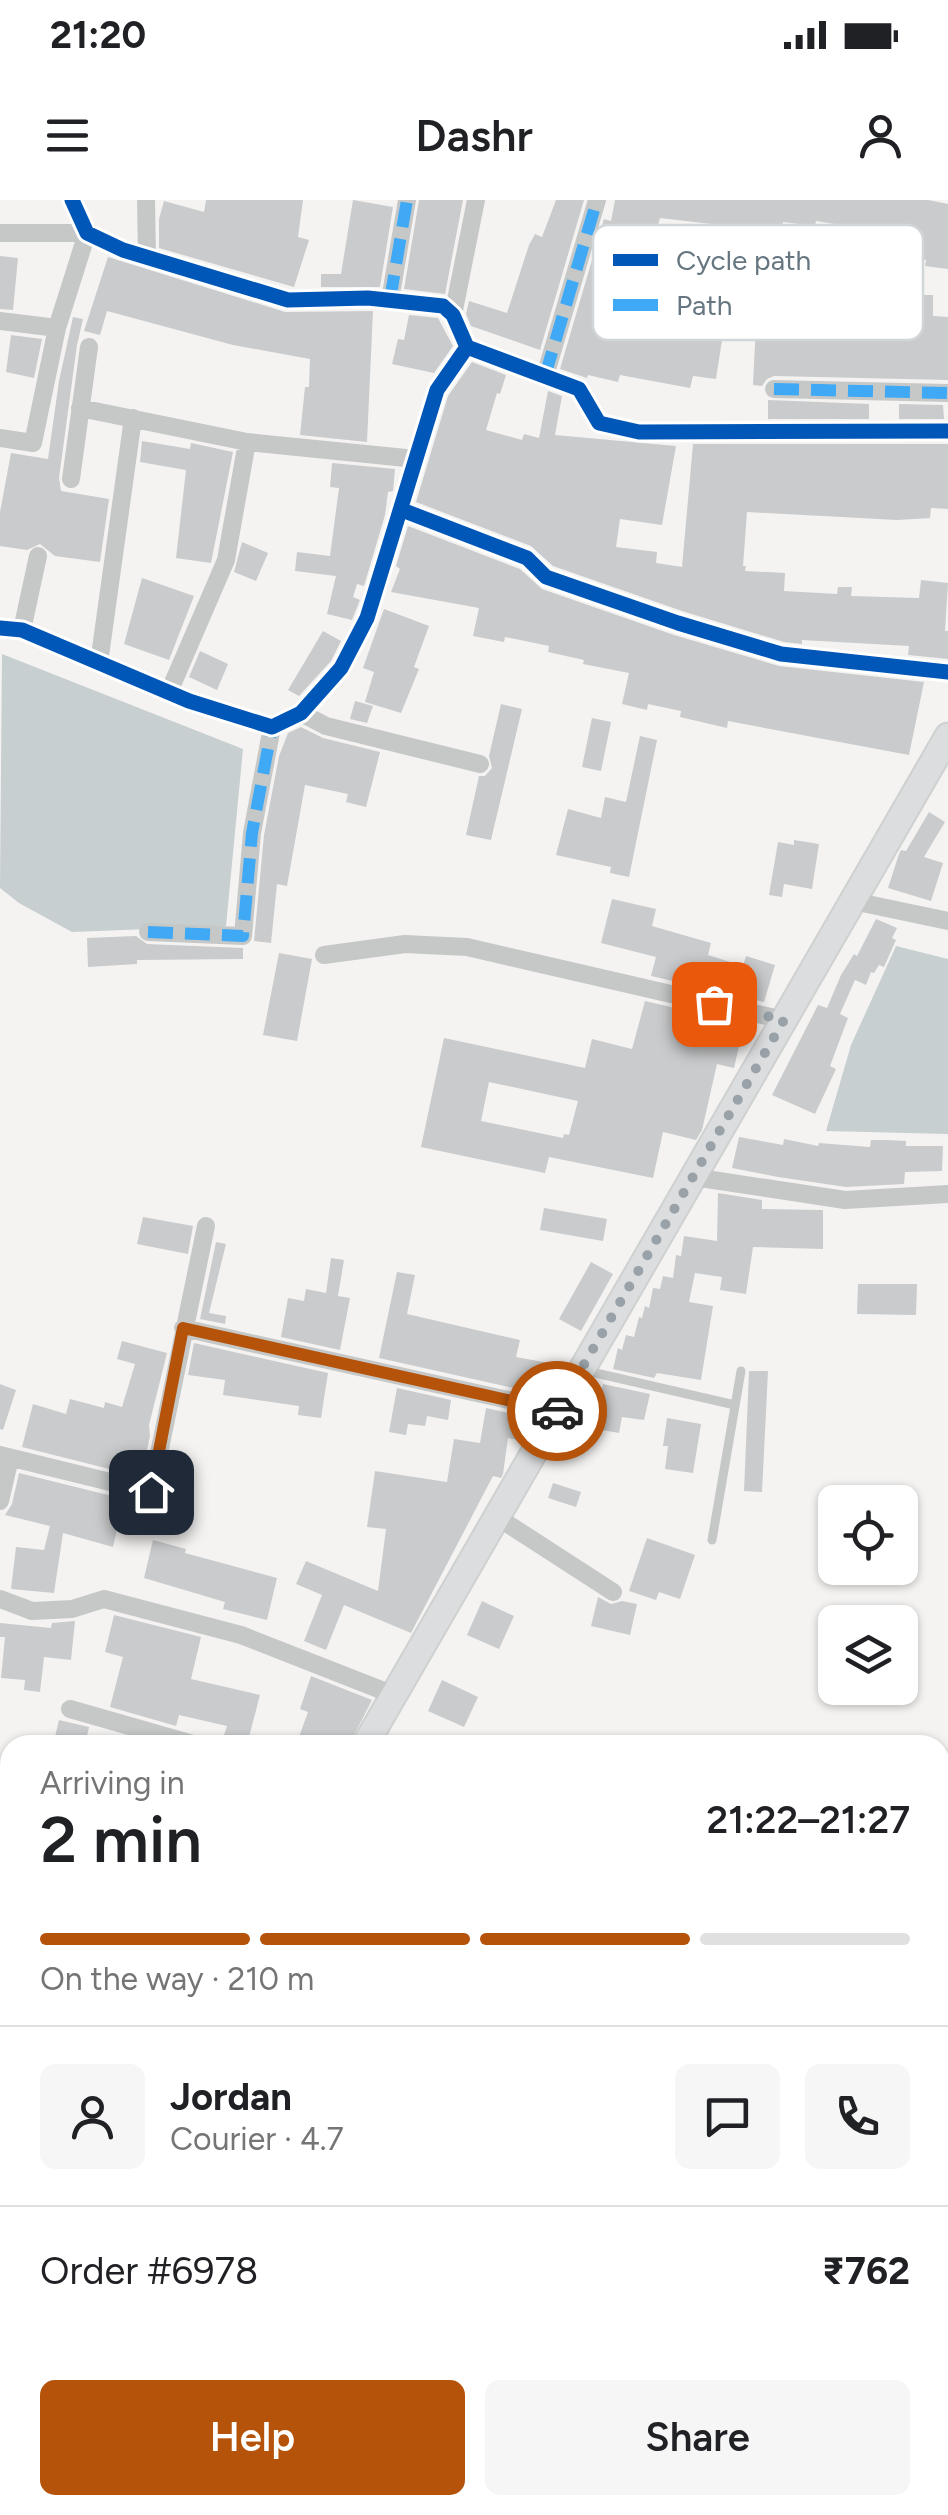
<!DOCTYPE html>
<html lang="en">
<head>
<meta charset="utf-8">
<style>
	body { margin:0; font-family:Figtree,sans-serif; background:#f6f6f6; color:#202124; height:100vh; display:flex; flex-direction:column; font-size:38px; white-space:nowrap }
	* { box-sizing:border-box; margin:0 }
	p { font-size:32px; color:#757577 }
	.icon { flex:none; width:55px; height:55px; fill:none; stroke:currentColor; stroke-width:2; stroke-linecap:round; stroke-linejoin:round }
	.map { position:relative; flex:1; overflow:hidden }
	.side { position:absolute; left:0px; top:1535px; width:950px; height:780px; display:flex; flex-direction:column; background:#fff; border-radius:30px 30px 0 0; box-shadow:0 2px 8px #0004 }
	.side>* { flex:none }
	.buttons { position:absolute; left:818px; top:1285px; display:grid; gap:20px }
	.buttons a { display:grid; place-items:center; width:100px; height:100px; border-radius:15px; background:#fff; box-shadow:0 2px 8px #0004; font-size:50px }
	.pin { position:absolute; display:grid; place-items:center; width:85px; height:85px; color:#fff; margin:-42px; border-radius:20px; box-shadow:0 5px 15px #0006 }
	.courier { position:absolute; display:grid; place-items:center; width:100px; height:100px; margin:-50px; border:8px solid #b45309; border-radius:50%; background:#fff; color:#222; box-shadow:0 2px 12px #0007 }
	.headline em { font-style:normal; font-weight:600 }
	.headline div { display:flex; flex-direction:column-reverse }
	.headline { display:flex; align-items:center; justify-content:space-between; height:170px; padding:0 40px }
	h1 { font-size:65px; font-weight:600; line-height:75px }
	.bar { display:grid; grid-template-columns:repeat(4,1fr); gap:15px 10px; align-content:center; height:120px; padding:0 40px }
	.bar i { height:12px; border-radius:8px; background:#e0e0e0 }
	.bar .current { background:#b45309 }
	.bar p { grid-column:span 4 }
	.line { display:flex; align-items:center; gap:25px; padding:0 40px; border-top:2px solid #e0e0e0 }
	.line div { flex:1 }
	.round { display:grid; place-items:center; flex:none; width:105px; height:105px; border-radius:15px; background:#f6f6f6 }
	.primary-button { display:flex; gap:20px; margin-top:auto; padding:20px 40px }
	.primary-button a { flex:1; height:115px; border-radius:15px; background:#b45309; color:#fff; font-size:40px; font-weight:600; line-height:115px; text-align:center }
	.primary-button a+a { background:#f6f6f6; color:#202124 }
	.status { display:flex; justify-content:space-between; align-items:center; height:70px; padding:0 50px; background:#fff; direction:ltr }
	.status svg { height:28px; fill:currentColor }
	header { display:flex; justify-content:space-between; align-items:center; height:130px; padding:0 40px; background:#fff; font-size:45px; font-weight:600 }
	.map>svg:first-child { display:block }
	.water { fill:#c7cfd1 }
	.building { fill:#cacbcc; fill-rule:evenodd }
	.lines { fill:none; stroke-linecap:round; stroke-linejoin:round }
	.secondary-casing { stroke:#cfd0d0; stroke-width:29 }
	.service { stroke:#c6c8c8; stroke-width:9 }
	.minor { stroke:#c6c8c8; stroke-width:18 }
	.secondary { stroke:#dcddde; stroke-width:25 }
	.rail { stroke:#bdbebf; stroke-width:5; stroke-dasharray:15 8; stroke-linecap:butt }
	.quiet { stroke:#3fa9f5; stroke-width:12; stroke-dasharray:25 12; stroke-linecap:butt }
	.cycleway-casing { stroke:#fff; stroke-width:21 }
	.cycleway { stroke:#0057b8; stroke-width:15 }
	.done { stroke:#98a2a8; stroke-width:10; stroke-dasharray:0 18 }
	.route { stroke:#b45309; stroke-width:12 }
	.key { fill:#fff; stroke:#d1d6d9; stroke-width:2.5 }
	.key-label { font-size:28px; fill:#667680 }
</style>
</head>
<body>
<div class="status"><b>21:20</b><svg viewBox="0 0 49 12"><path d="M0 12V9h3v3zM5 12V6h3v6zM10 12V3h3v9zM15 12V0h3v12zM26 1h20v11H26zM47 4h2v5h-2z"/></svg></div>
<header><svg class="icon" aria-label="menu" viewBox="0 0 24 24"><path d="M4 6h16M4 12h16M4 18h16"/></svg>Dashr<svg class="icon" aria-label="person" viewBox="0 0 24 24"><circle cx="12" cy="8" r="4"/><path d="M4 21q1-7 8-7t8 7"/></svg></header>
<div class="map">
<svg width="948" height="2315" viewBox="0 0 948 2315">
	<rect width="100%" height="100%" fill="#f4f3f2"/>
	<path class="water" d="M2,454l241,95 -17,177 -154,6 -53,-29 -19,-15z
		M896,746l52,13v175l-122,-3 25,-86z"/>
	<path class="building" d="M206,0h97l-5,37 11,3 -15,47 -135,-39v-29l5,-18 40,11z
		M353,0l40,7 -13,80h-59v-13h20z
		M419,0h44l-18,94 -41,-5z
		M556,0h28l-44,150 -69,-24 -5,-12 3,-13 38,12 22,-68 6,-11 7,3z
		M615,0h313l20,4v65l-23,-3 1,-6 -68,-10 2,-11 -14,-2 1,-11 -31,-5 -1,5 -32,-4 -2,13 -23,-3v4l-20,-3 1,-4 -19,-4 -60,-7 -23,87 33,7 1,-5 36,7 1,-7 19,1 -11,71 -23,-3 -3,12 -70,-13 -2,7 -30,-7 -1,3 -27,-9 44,-150 7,2z
		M0,56l18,2 -5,52 -13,-1z
		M108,57l177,55 88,-1 -6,131 -67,-7 5,-48h4l1,-28 -77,-14 -126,-34 -7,24 -16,-4z
		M901,95h32v21l15,1v63l-174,-4 -7,3 -5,7 -9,-1 3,-61 39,2 1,-6 27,1v-18l34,1 -1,14h45z
		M409,115l29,3 15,28 -19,27 -42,-9 6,-25 6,1z
		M73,117l10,2 -6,26 -18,133 2,13 48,8 -9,63 -45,-6 -15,-12 -13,6 -27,-4v-34l11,-59 37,6 11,-78z
		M11,135l31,4 -8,39 -28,-6z
		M472,162l34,13 -6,19 -3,-1 -11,37 36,10 2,-6 15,4 9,-47 14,5 -7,39 121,11 -14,79 -42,-6 -4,28 41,5 -1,11 26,4 11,-123h255v65l-17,-1 -1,10 -33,2 -150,-8 -4,54h3l-1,5 40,2 -1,18 53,3 1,-7h14l-1,9 68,2 2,-18 27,3 -3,48h3v28l-40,-4 1,-9 -107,-6v4l-18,-2 -102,-31 -129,-45 -22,-20 -115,-44 32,-106z
		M768,200l101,4v15h-101z
		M899,204l44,1 1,14h-45z
		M142,241l48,8 1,-6 42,9 -22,111 -35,-5 10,-88 -46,-8z
		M332,263l63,6 -2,22 -5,1 -3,23 -21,71 -7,-2 -4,13 7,3 -8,20 -25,-6 9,-38 -41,-5 2,-19 33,4 9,-68 -9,-1z
		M408,326l112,43 22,20 132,46 105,31 145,16 -15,73 -181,-34 -1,7 -47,-11 1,-6 -33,-7 -1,6 -25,-6 7,-31 -46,-9 1,-4 -36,-8 1,-6 -44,-9 -1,5 -31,-6 6,-28 -88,-16 9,-23 -4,-3z
		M242,342l26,11 -12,28 -22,-9z
		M142,378l52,18 -25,64 -45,-16z
		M384,409l45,17 -15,41 5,2 -18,44 -36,-11 9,-30 -11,-4z
		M323,431l18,10 -10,20 -32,35 -11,-6z
		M200,451l28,13 -11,26 -28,-13z
		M355,501l18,5 -6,17 -17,-4z
		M501,504l21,5 -31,131 -25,-5 13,-59h6l7,-8 -3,-12z
		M592,518l19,4 -10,49 -19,-4z
		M301,527l22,11 57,14 -14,55 -20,-5 2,-8 -43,-9 -18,101 -10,-2 -6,59 -17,-2 10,-106 15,-79 9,-23z
		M640,536l17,4 -28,137 -19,-4 1,-6 -55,-12 12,-46 33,9 4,-21 21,5z
		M929,612l16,10 -21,35 19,6 -12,38 -43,-13 11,-34 2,-4 5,1z
		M794,640l25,4 -7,45 -28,-5 -2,13 -13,-2 9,-53 16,3z
		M612,699l44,10 -4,17 59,17 -3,12 35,11 3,-10 29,9 -11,37 -113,-26 5,-19 -55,-14z
		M876,719l21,9 -5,10 4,2 -12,27 -5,-2 -5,8 -3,-1 -5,13 -11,-5 -15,34 8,4 -18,48 6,3 -21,45 -43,-19 46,-90 9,3 14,-33 13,-21 3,2z
		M136,736l11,8 96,4v11l-106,1v4l-49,3 -1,-29z
		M279,753l33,6 -15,82 -34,-6z
		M645,801l99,23 -10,44 -17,-4 -15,66 -6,10 -33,-8 -10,46 -104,-21 -4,16 -124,-26 23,-109 141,30 7,-29 40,10zM489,882l89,19 -9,34 -5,-1 -1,4 -82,-17z
		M739,937l44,8 1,-6 34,7 1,-3 51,4 1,-7h15l20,1v5h37l-1,25 -37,1 -1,12 -58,3 -68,-10 -46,-9z
		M718,993l44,7v9l61,1v39l-70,-2 -7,47 -26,-4 2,-13 -27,-4 -6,29 24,4 -12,74 -44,-7 -3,5 -41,-9 5,-21 4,2 4,-15 8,2 5,-20 3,1 3,-12 4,2 4,-20 7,1 3,-13 10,2 3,-23 5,1 3,-20 33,5z
		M544,1008l63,11 -4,22 -63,-11z
		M143,1017l50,9 -5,28 -51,-10z
		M216,1042l10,2 -17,69 17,3 -1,8 -25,-5z
		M331,1058l13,2 -6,36 12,2 -10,52 -59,-13 7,-39 16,3 2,-12 20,4z
		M591,1062l22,12 -32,57 -22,-12z
		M397,1072l18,3 -8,39 113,26 -4,17 38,7 -5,29 -13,-3v3l-157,-35z
		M858,1084h59l-1,31 -59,-1z
		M122,1141l45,12 -18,72 1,11 -9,41 -119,-30 11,-43 33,10 4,-15 34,9 1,-6 17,5 13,-43 -18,-5z
		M194,1143l134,30 -7,45 -23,-3 1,-9 -76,-11 2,-15 -37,-5z
		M749,1171h19l-6,121 -18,-1z
		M0,1184l16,6 -13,40 -3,-1z
		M603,1184l47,10 -6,26 -22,-3 -3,16 -28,-5z
		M397,1188l54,12 -3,20 -21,-4 -2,10 -17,-2 -2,11 -17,-3z
		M486,1208l45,10 -1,10 -8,13 -14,-3 -5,36 -2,4 -8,-2 -82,157 -67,-28 -18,45 -22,-9 18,-46 -26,-11 10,-23 72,30 8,-62 -19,-2 8,-56 72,11 7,-43 26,4z
		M667,1218l34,6 -8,49 -28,-4 3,-23h-5z
		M19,1273l150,37 -4,18 -45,-10 -7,29 -50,-14 -9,60 -43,-4 5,-42 28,3 6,-24 -45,-11 7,-11z
		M553,1283l28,9 -5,15 -28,-9z
		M647,1338l48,17 -15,44 -21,-7 -3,8 -27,-9z
		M153,1340l33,9 -1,4 92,25 -10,42 -44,-11 2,-7 -81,-24z
		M598,1397l13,7 11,-3 15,3 -7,31 -39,-9z
		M482,1401l32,15 -15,33 -32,-14z
		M114,1415l87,22 -10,42 69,16 -12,46 -24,-6 3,-9 -48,-11 -3,11 -66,-19 13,-50 -18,-5z
		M75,1421l-4,39 -27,-3 -4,35 -16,-2 1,-10 -24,-2 4,-41h-5v-14l51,5 1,-5z
		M311,1476l61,24 -23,45h-53l12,-33 -8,-3z
		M442,1480l36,17 -14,30 -36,-16z
		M59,1520l30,7 -4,18h-32z"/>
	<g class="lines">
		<defs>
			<path id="secondary" d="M365,1545l583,-1009
				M0,2217l10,-19"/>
		</defs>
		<use href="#secondary" class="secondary-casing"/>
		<path class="service" d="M587,1171l148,34
			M712,1340l29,-169"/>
		<path class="minor" d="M72,0l15,33 36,17 165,50 80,-2 75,8 10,9 14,32 112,42 20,34 40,9 309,-1
			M146,0l1,57
			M0,33h87l-30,95 -57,-7
			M390,100l17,-100
			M453,115l23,-115
			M545,176l52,-176
			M774,189l174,4
			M80,208l167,34 169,17
			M0,238l33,5 24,-115
			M71,279l18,-132
			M402,310l125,48 19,19 132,46 103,31 167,18
			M0,428l22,2 167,71 83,26 29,-14 40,-45 26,-50 70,-228 30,-43
			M22,430l16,-74
			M99,463l34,-245
			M169,492l57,-132 21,-118
			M301,513l25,13 154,38
			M853,701l95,20
			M148,732l95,4 9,-103 20,-106
			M324,755l81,-11 62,3 317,73
			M693,977l152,23 103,-6
			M183,1128l375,83
			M0,1255l151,37 55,-266
			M0,1301l10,-43
			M497,1317l116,75
			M0,1399l32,12 40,-2 32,-10 137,36 153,60
			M70,1509l126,36
			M0,2082l10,12"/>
		<use href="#secondary" class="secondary"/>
		<path class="rail" d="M940,1666l8,-9
			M940,1712l8,-9
			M364,2315l9,-10
			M425,2315l9,-10"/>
		<path class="quiet" d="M390,100l17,-100
			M545,176l52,-176
			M774,189l174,4
			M148,732l95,4 9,-103 20,-106"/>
		<defs>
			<path id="cycleway" d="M72,0l15,33 36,17 165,50 80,-2 75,8 10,9 14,32 112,42 20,34 40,9 309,-1
				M402,310l125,48 19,19 132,46 103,31 167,18
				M0,428l22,2 167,71 83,26 29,-14 40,-45 26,-50 70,-228 30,-43"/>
		</defs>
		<use href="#cycleway" class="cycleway-casing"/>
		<use href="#cycleway" class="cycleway"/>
	</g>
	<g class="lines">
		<path class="done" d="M557,1211l227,-391 -70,-16"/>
		<path class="route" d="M151,1292l32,-164 374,83"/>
	</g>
	<rect x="593" y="25" width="330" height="115" rx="15" class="key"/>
	<rect x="613" y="54" width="45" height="12" fill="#0057b8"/>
	<rect x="613" y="99" width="45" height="12" fill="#3fa9f5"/>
	<g class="key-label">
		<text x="676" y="70">Cycle path</text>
		<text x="676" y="115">Path</text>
	</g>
</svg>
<div class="buttons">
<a><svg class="icon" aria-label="locate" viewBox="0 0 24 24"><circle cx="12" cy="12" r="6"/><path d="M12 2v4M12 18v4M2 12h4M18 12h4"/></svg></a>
<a><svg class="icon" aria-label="layers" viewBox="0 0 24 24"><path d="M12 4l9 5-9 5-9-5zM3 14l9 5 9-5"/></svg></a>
</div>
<div class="pin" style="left:714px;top:804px;background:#ea580c"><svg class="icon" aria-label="bag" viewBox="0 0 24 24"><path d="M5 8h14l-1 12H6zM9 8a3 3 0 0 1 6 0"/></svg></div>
<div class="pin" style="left:151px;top:1292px;background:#1f2937"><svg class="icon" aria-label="home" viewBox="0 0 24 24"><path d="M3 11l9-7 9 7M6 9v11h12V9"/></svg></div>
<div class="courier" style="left:557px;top:1211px"><svg class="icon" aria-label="car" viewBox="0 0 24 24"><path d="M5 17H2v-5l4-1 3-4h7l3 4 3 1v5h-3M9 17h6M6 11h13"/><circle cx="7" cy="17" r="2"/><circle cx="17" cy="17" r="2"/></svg></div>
<section class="side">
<div class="headline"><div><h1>2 min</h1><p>Arriving in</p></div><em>21:22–21:27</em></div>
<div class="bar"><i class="current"></i><i class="current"></i><i class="current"></i><i></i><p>On the way · 210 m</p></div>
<div class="line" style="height:180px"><a class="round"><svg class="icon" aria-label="person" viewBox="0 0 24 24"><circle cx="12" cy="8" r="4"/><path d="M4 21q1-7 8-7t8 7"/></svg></a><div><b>Jordan</b><p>Courier · 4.7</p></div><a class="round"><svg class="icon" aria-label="chat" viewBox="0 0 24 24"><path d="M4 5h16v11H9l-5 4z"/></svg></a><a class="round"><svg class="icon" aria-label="phone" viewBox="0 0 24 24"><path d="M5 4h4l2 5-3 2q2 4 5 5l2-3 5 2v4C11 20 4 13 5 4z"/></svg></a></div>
<div class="line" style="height:130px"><div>Order #6978</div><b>₹762</b></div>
<div class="primary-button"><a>Help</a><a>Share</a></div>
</section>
</div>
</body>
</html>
